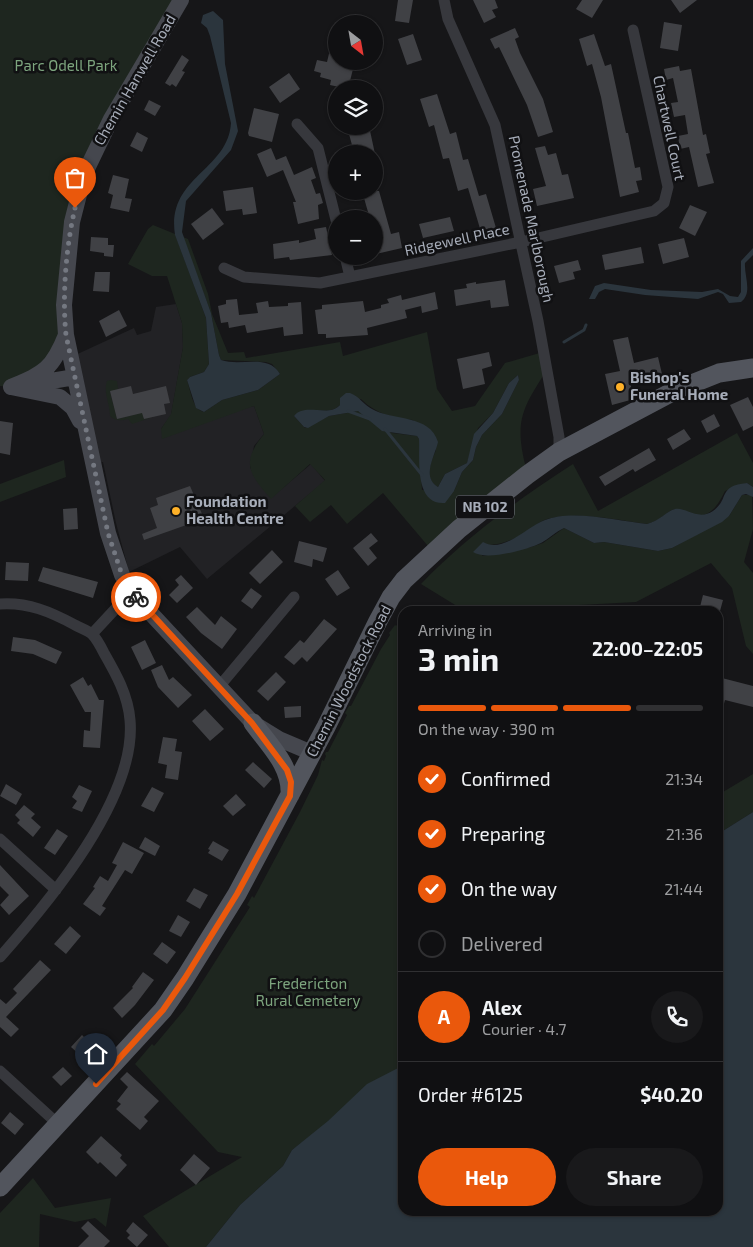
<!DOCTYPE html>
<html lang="en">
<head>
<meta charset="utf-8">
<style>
	body { margin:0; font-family:"Exo 2",sans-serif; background:#19191b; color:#f1f3f6; height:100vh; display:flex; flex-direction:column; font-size:19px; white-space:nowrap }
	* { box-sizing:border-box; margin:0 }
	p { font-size:16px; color:#9c9d9f }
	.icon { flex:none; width:28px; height:28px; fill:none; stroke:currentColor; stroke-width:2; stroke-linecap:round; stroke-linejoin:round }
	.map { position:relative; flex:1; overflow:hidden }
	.sheet { position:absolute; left:398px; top:606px; width:325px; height:610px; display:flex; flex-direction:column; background:#101012; border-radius:15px; box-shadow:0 1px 4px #0004,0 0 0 1px #303032 }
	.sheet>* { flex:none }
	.needle { width:32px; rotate:149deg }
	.tools { position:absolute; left:328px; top:15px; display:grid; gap:10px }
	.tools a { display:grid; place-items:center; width:55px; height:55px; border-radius:50%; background:#101012; box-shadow:0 1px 4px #0004,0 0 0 1px #303032; font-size:25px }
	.pin { position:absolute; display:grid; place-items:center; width:42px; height:42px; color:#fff; margin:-51px -21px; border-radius:50% 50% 50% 0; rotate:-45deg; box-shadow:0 0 5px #0007 }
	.pin .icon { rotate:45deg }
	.courier { position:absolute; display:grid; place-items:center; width:50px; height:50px; margin:-25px; border:4px solid #ea580c; border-radius:50%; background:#fff; color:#222; box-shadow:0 1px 6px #0007 }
	.overview em { font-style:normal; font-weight:700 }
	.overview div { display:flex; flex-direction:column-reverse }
	.overview { display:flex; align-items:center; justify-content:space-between; height:85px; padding:0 20px }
	h1 { font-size:32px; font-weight:700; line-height:38px }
	.bar { display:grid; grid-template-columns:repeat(4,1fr); gap:8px 5px; align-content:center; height:60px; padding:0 20px }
	.bar i { height:6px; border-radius:4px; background:#303032 }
	.bar .on { background:#ea580c }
	.bar p { grid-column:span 4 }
	.line { display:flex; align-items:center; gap:12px; padding:0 20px; border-top:1px solid #303032 }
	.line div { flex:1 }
	.round { display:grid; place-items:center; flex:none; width:52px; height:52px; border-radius:26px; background:#19191b }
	ol { padding:0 20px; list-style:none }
	li { display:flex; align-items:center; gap:15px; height:55px }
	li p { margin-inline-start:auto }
	li .icon { padding:5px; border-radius:50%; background:#ea580c; color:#fff; stroke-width:4 }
	li:last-child { color:#9c9d9f }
	li i { width:28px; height:28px; border:2px solid #303032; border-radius:50% }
	.action { display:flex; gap:10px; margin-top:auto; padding:10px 20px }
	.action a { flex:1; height:58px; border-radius:30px; background:#ea580c; color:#fff; font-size:20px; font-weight:700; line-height:58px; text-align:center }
	.action a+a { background:#19191b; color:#f1f3f6 }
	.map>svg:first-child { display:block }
	.built { fill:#222225 }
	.green { fill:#1e261f; fill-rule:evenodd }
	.water { fill:#2b353d }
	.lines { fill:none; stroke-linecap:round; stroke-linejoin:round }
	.stream { stroke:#2b353d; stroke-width:3 }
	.building { fill:#404145 }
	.street { stroke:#37383d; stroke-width:11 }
	.secondary { stroke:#45474e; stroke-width:16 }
	.primary { stroke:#52555d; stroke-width:19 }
	.done { stroke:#747881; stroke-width:5; stroke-dasharray:0 9 }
	.route { stroke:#ea580c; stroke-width:6 }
	.poi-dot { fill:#feb128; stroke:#111113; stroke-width:2 }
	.labels { text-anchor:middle; stroke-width:5; stroke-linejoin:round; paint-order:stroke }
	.shield { fill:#111113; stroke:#7a7e87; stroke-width:1 }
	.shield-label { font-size:14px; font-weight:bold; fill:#a7adb9 }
	.park-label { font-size:15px; fill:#7da57e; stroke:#111113 }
	.street-label { font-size:15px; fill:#a7adb9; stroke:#111113 }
	.poi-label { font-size:15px; font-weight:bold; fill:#a7adb9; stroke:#111113; text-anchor:start }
</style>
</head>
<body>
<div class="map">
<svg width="753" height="1247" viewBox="0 0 753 1247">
	<rect width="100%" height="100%" fill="#161618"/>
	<path class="built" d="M176,304l6,19 1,24 -12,68 -10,14 93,-23 10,28 -10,12 -4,21 6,12 15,19 40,-34 14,17 -118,98 -27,-32 -51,25 -13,-49 -13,-61 -10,2 -22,-107 63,-29 3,7 14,-4 5,-24z"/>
	<path class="green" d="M0,0h181l-97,175 -26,180 -47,32 -11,-1z
		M153,225l22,9 31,84 3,46 -5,8 -14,5 -3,3c4,11 5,29 17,32l18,-12 36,-10 22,-16 -8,-10 -6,-2 -45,-2 -2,-5 -8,-42 -28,-76 5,2 20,55 4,20 16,39 16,-1 2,6 94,-16 3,14 84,-24 10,57 15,22 23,-5 30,-43 38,-11 4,18c-25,38 -33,52 -21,98l-98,78 -45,-53 -36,31 -16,-19 -21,17 -15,-16 30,-26 -15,-16 -39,35c-23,-26 -30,-37 -7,-65l-10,-28 -92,33 -1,-10 10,-15 12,-67 -1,-24 -15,-47h-15l-24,-12 20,-35zM518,375l1,5 -17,34 -20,21 -6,12 -3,13 -11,12 -8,19 -32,-1 -3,-51 -2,-3 -25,-3 -34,-22 -29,5 -24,12 -11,-12c15,-10 36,0 46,-11v-7l21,1c15,15 32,19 52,21l23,30c-5,12 -13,29 2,37l7,-13 22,-11 11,-35 15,-15 16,-30z
		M111,380l6,1 1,8 -8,3 7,27 20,-5 5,-4 2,9 9,-2 -21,7 -4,-5c-6,2 -13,2 -18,-3 0,-12 -7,-24 -3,-35z
		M737,433l16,30v24l-6,-4 -22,8c-7,14 -14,27 -32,24 -6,-1 -12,-7 -18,-6 -8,2 -15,12 -28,15 -32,-4 -68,-13 -100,-5 -7,2 -13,8 -20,12 -11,8 -26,14 -39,14l-6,11 49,-9 12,-4 21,-15 30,15 10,-1 54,9 14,-3 57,-32 13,-21h10l1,34 -9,33 9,11v81l-7,-8 -14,-58 -21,-25 -75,39 -171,9 -44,-27c45,-47 98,-85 152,-120l25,47z
		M64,460l2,17 -66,25v-18z
		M402,619v447l-110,84 -9,16 -43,39 -34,42h-37l-26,-31 99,-59 -24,-5 -83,-88 17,-20 2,2 31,-37 65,-102 -3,-2 5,-9 2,2 46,-86 18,-37 4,-15 2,1 2,-5 -1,-2 1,-2h2l19,-37 -2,-2 4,-7h2l30,-57 9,-14 -1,-2 6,-8 1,1z
		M753,774v38l-35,22v-39z
		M33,1178l22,30 56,-10 -5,29 -11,-9 -20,4 -35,-8 -1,33h-39v-34z"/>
	<path class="water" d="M213,11l10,9 2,44 13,67 -7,19 -45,51 -4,31 29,81 8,42 2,5c20,7 47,-7 59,14l-22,16 -36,10 -18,12 -8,-4 -9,-28 3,-3 14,-5 5,-8 -3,-46 -31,-83c-9,-58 53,-64 56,-112l-21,-87 -3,-8 -6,-5 2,-8z
		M753,248v7l-8,8c-1,13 8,30 -4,39l-12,1 -6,-9 -5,-2 -20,7 -53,-4 -40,-6 -6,3 -4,7h-6l6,-13 9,-3 47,7 51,2 16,-3 12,7 8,1 3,-5v-31z
		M518,375l1,5 -17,34 -20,21 -6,12 -3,13 -11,12 -8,19 -9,12c-31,2 -25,-43 -26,-64l-2,-3 -35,-5 -24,-20 -29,5 -21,12 -4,-1 -10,-11c11,-14 34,2 46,-11v-7l6,-5h4c9,3 14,12 22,16 20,12 58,5 66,33 -3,14 -17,35 0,45l7,-13 22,-11 7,-29 19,-21 16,-30z
		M747,483l6,4v10l-7,-3 -4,1 -13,21 -7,6 -50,26 -14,3 -54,-9 -10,1 -30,-15c-9,4 -15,11 -23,15 -15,7 -55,18 -68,9l10,-10c20,12 45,-16 62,-22 27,-11 74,1 102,4 12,-3 20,-13 28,-15 11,-2 23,12 38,2 17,-12 4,-25 34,-28z
		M753,812v435h-547l34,-42 43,-39 9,-16 36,-29 39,-37 35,-18v145h316v-377z"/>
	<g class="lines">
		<path class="stream" d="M564,342l20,-12 2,-5
			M348,411l22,8
			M385,429l37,46"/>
	</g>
	<path class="building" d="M398,0h15l-4,23 -14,-2z
		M473,0h22l3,8 -6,2 4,7 -12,6z
		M582,0h21l-11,18 -16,-9z
		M671,0h26l-17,13z
		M664,22l18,3 -4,26 -18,-3z
		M515,28l4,9 -4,2 5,14 23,46 10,33 -15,5 -11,-32 -28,-58 -4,2 -5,-10z
		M413,34l9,26 -15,5 -9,-26z
		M594,34l11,32 6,-2 15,69h2l7,35 5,-1 2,13 -6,1 3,11 -19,5 -19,-100 -9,-33 -5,2 -8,-27z
		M333,37h3v24h19l-7,28 -18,-4 1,-5 -11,-3 1,-4 -7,-2 3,-11 10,2z
		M182,55l7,5 -7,11 3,1 -9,15 -4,-3 -2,2 -5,-3z
		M679,66l1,5 11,-2 12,66 3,-1 4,19 -4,1 8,29 -16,4 -9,-40 -9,2 -2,-13 10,-2 -3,-19 -11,2 -3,-14 7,-1 -5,-24 -7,2 -2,-11z
		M289,73l11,16 -20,14 -11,-16z
		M437,94l13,40 6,-2 7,28 5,-1 11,37 7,-2 10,34 -15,4 -13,-44 -10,3 -9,-33 -6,1 -9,-34 -5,2 -9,-28z
		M149,100l12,6 -6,10 -11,-6z
		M254,108l25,6 -7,28 -23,-6 -1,-3z
		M356,126h13l6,28h-15l-2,-10 -6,1 -3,-11 9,-2z
		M137,132l11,6 -6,14 -12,-6z
		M545,146l3,9 8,-2 6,22 6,-1 6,24 -37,8 -4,-17 13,-3 -11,-38z
		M271,148l5,12 10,-4 8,19 18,-8 4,11 -5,2 5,14 4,-1 3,10 -5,2 1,14 -21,5 -5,-22h3l-13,-32 -16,7 -10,-23z
		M113,175l16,4 -4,19 7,1 -3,13 -19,-4 3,-13 -5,-2z
		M253,187l4,26 -14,2 -1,-6 -16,2 -3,-20z
		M364,191h15l12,43 8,-2 3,16 -26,6 -2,-10v-25h-4l-6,-21 2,-1z
		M690,205l17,7 -12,24 -16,-8z
		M212,208l12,16 -21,16 -12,-16z
		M450,217l4,14 -31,7 -4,-14z
		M326,227l6,28 -42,5 -1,-3 -15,2 -1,-15 26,-4v3l17,-4 -2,-10z
		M91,237l17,1v7h6l-1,12 -9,-1v-3l-14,-2z
		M684,238l5,19 -26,7 -5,-20z
		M641,247l3,16 -39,7 -3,-15z
		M578,260l3,10 -8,2 2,7 -16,4 -5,-17z
		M95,272h15l-1,20 -16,-1z
		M505,280l4,26 -18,2 -1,-8 -34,6 -2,-16 13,-2 -1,-4 10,-2v2z
		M435,292l3,17 -16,4 -1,-7 -16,4 2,8 -40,10 1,7 -42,3v-4h-8l-3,-24 7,-1v-4l41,-4 2,11 16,-4v-3l8,-2 -2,-4 14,-4 1,5z
		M237,299l2,16 19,-2 -2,-10 12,-2 1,6 19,-1v-3l13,-1 2,32 -19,2 -1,-9 -36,6 -2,-8 -16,3 -1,-6 -7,1 -3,-17 8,-2v-4z
		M119,310l8,16 -21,11 -7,-16z
		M628,337l6,26 24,-6 4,17 -32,8 4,17 -22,6 -7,-31 15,-3 -7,-31z
		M489,352l3,14 -10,3 3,15 -22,5 -6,-30z
		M131,386l2,8 33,-8 4,17 -6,1 2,10 -22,5 -2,-6 -25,6 -7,-28z
		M748,397l5,10v19l-10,5 -13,-26z
		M714,414l6,12 -13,7 -6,-12z
		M0,421l13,2 -3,32 -10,-2z
		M684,429l7,10 -18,11 -6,-11z
		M649,448l7,12 -21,12 -2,-3 -28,17 -6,-9z
		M190,486l12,28 -12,4 2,5 -48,17 -2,-6 15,-6 -7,-20 8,-3 -2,-7z
		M77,508l1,21 -14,1 -1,-21z
		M371,533l7,8 -9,7 8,10 -9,8 -15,-18z
		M299,541l28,7 -4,14 -10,-3 -1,8 -18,-5z
		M272,550l11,12 -23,22 -11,-11z
		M6,562l23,1 -1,18 -23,-1z
		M43,567l55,15 -5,16 -55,-17z
		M338,570l12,18 -13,8 -12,-17z
		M181,575l12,13 -16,15 -8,-8 10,-10 -4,-5z
		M251,588l11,8 -10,13 -11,-8z
		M703,595l20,5 -3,11h-21z
		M197,607l18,18 6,-9 16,13 -15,20 -21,-16 -15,-16z
		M324,619l13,10 -30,33 -5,-5 -8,8 -10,-8 16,-17 4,3z
		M13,637l22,3 27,12 -6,12 -23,-10 -22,-3z
		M145,640l11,23 -14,7 -11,-23z
		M162,665l7,15 4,-3 19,18 -14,13 -20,-21 -7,-17z
		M276,672l10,10 -18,19 -11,-10z
		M83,677l5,9 3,-2 8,16h5l-4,48 -17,-1 1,-17 6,1 1,-19h-6l-15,-27z
		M718,677l35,9v21l-28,-7 -5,18 -2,-1z
		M301,706v11l-16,1 -1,-11z
		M205,709l19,20 -14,12 -18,-20z
		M163,737l14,2 -2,12 7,1 -4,28 -13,-2 2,-13 -9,-2z
		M253,762l19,17 -8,9 -19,-18z
		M6,784l16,10 -6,11 -16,-9z
		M79,785l13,6 -10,21 -10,-4 5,-7 -5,-4z
		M152,787l12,6 -10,19 -13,-6z
		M236,794l10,11 -13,11 -10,-10z
		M24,805l11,9 -4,4 10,9 -8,10 -16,-14 3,-3 -5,-5z
		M57,829l11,7 -13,19 -11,-7z
		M145,837l15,9 -5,10 -16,-8z
		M213,841l16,9 -7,11 -14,-8 2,-3 -2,-1z
		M123,842l21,11 -12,21 -7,-4 -23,36 4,2 -6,8 -17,-12 12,-16 -2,-1 7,-11 8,5 9,-16 -5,-2z
		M0,865l29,31 -20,19 -9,-10 9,-10 -9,-9z
		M194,888l14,7 -8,14 -14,-8z
		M178,915l12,7 -9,15 -12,-6z
		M70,926l11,10 -15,18 -12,-10z
		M162,942l14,10 -9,12 -14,-10z
		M40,960l11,10 -45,47 13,12 -8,8 -11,-10v-28l6,5 11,-11 -4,-4z
		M143,972l11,8 -19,25 -13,13 -9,-10 20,-20 -1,-1z
		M82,1035l10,10 -11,11 -10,-9z
		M63,1067l9,9 -11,10 -9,-9z
		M127,1072l32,29 -15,16 4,4 -8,9 -24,-21 5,-5 -4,-3 11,-14 -8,-8z
		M10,1112l14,12 -9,11 -14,-12z
		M101,1136l21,19 -2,3 7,7 -11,12 -16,-15 -2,2 -12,-12z
		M194,1154l16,14 -14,17 -16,-15z
		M88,1221l22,20 -6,6h-26l11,-11 -8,-8z
		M133,1222l15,13 -11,12 -10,-9 3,-3 -4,-4z"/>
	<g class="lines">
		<path class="street" d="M444,0l4,19 47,106 43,196 21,116v15
			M297,124l21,24 18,72
			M345,256l5,21
			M224,268l20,9 76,6 201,-41 133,-31 10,-8 4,-16 -35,-157
			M0,604c28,-2 51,8 75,21 5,3 12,5 17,9 5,5 9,13 12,19 12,21 24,42 26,67 7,77 -81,182 -130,237
			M92,634l39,-42
			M218,688l76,-91
			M0,839l56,51
			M0,1071l59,54"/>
		<path class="secondary" d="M181,0l-70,119 -27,56 -12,47 -8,83 2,30 42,198 14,42 9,17 122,131 26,16 33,14
			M27,385l48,-8
			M11,387l49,10 13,11 7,13
			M11,387c33,-14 41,-17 55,-52"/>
		<path class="primary" d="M253,723c16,22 39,43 37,72
			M0,1187l163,-177 22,-32 52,-84 89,-167 52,-106 13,-24 13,-17 55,-51 68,-54 32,-23 115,-61 45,-18 34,-5"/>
	</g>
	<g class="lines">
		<path class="done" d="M75,208c-9,39 -13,88 -9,127l42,198 14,42 14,22"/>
		<path class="route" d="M96,1084l67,-74 22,-32 52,-84 53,-98 1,-14 -4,-12 -35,-47 -116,-126"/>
	</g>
	<g class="poi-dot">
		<circle cx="620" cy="387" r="5"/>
		<circle cx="176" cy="511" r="5"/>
	</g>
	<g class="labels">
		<rect class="shield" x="456" y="495.5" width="58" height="23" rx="4"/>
		<g class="shield-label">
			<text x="485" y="512">NB 102</text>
		</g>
		<g class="park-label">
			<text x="66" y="71">Parc Odell Park</text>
			<text x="308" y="989">Fredericton<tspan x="308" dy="17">Rural Cemetery</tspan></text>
		</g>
		<g class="street-label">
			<text transform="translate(135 80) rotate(-60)" y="5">Chemin Hanwell Road</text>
			<text transform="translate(669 128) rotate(78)" y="5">Chartwell Court</text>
			<text transform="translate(531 219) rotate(78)" y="5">Promenade Marlborough</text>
			<text transform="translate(457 240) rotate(-12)" y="5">Ridgewell Place</text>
			<text transform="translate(349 681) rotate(-63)" y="5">Chemin Woodstock Road</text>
		</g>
		<g class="poi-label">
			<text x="630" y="383">Bishop's<tspan x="630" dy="17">Funeral Home</tspan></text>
			<text x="186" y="507">Foundation<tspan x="186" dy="17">Health Centre</tspan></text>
		</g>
	</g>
</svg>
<div class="tools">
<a><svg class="needle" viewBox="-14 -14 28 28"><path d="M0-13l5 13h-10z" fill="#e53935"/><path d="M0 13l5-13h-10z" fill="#9c9d9f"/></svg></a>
<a><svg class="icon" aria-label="layers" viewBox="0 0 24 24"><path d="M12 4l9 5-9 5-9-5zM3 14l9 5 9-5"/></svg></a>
<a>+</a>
<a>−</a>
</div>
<div class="pin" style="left:75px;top:208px;background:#ea580c"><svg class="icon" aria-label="bag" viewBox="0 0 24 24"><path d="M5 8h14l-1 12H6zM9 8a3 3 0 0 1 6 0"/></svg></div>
<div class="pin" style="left:96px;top:1084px;background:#1f2937"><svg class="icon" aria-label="home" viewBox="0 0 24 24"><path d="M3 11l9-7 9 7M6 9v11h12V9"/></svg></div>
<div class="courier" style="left:136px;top:597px"><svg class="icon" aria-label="bike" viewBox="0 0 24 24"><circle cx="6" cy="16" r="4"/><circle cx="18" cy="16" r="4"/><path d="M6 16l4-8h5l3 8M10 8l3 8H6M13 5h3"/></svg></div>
<section class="sheet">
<div class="overview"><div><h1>3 min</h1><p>Arriving in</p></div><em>22:00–22:05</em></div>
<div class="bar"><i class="on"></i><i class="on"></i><i class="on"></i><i></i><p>On the way · 390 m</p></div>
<ol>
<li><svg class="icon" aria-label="check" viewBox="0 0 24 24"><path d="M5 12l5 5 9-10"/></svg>Confirmed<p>21:34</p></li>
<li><svg class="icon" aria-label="check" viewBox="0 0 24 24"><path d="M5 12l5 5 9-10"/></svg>Preparing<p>21:36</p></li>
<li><svg class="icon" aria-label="check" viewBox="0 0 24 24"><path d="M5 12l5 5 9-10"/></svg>On the way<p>21:44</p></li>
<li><i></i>Delivered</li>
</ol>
<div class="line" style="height:90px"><b class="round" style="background:#ea580c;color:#fff">A</b><div><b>Alex</b><p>Courier · 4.7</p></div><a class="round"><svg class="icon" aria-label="phone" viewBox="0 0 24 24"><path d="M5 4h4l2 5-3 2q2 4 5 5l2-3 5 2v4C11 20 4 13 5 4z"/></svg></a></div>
<div class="line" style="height:65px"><div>Order #6125</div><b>$40.20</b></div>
<div class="action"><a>Help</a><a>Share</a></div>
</section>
</div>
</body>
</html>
